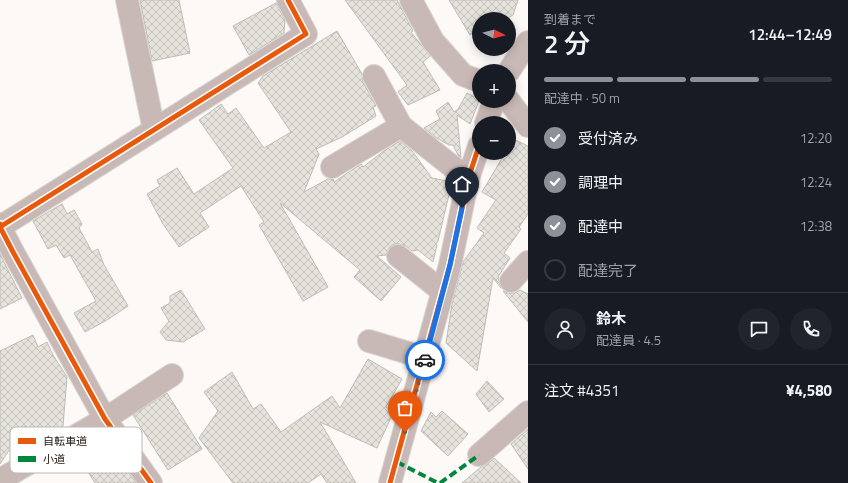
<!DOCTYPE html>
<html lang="ja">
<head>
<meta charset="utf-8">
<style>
	body { margin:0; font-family:"Titillium Web","Noto Sans JP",sans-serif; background:#20242c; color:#f1f3f6; height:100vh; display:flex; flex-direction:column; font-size:15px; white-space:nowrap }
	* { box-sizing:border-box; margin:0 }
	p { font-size:13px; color:#9ea1a6 }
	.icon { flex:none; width:22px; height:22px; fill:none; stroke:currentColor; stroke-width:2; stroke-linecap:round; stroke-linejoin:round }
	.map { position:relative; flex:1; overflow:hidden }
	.drawer { display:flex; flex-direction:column; background:#171b24; width:320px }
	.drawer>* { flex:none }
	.needle { width:26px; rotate:96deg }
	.buttons { position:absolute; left:472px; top:12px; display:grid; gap:8px }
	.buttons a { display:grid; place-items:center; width:44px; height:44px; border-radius:50%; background:#171b24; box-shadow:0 2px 10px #0003; font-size:20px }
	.pin { position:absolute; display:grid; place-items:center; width:34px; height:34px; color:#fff; margin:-41px -17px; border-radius:50% 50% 50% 0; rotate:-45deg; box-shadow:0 0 4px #0007 }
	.pin .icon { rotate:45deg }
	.courier { position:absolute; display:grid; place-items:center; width:40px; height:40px; margin:-20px; border:3px solid #1a73e8; border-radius:50%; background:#fff; color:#222; box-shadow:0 1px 5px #0007 }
	.summary em { font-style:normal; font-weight:600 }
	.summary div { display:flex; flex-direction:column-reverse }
	.summary { display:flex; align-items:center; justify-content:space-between; height:68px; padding:0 16px }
	h1 { font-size:26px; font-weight:600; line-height:30px }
	.bar { display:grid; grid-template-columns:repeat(4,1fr); gap:6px 4px; align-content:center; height:48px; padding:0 16px }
	.bar i { height:5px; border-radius:3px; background:#363941 }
	.bar .current { background:#8c9099 }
	.bar p { grid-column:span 4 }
	.line { display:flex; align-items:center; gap:10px; padding:0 16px; border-top:1px solid #363941 }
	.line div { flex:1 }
	.round { display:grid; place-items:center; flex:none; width:42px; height:42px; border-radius:21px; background:#20242c }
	ol { padding:0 16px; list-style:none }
	li { display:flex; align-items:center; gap:12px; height:44px }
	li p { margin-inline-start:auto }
	li .icon { padding:4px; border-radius:50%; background:#8c9099; color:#fff; stroke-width:4 }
	li:last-child { color:#9ea1a6 }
	li i { width:22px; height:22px; border:2px solid #363941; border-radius:50% }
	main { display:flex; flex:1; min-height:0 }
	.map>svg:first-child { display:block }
	.building { fill:url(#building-cross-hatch); stroke:#bfbdb7 }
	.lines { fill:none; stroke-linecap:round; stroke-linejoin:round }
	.street-casing { stroke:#d8d5d3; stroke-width:24 }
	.street { stroke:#c9b9b6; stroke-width:22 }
	.quiet { stroke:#00873e; stroke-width:4; stroke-dasharray:8 4; stroke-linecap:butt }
	.cycleway-casing { stroke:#fff; stroke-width:8 }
	.cycleway { stroke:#e8590c; stroke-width:5 }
	.done { stroke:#6c6660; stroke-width:4; stroke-dasharray:0 7.2 }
	.route { stroke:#1a73e8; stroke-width:5 }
	.key { fill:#fff; stroke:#bcb9b7; stroke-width:1 }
	.key-label { font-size:11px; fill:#1f170f }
</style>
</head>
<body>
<main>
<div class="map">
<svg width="528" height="483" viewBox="0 0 528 483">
	<defs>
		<pattern id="building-cross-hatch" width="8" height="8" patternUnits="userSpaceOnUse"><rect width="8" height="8" fill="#e5e3dc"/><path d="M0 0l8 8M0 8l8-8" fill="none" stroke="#c4c2bc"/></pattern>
	</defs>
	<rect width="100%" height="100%" fill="#fcf9f7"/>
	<path class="building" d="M140,0h39l11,53 -38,8z
		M345,0h52l16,31 -2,1 19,24 -7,6 17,28 -32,15 -10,-13 9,-7z
		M449,0h69l-5,15 -7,4h-27v11l-9,5z
		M276,3l9,17 -1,13 -35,22 -16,-29z
		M337,31l25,43 1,8 13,24 -3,1 3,9 -34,21 -26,12 3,5 -15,38 24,-13h5l1,3 27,-18 2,3 22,-17 15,-9 12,10 20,27 20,4 -14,59 -2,3 1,1 -4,17 -15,-12 -6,1 -6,-5 -7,-2h-5l-5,4 -3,7 -9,1 24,21 -20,24 -27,-24 6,-7 -80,-67 48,84 -25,14 -44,-76 5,-3 -23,-36 -41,27 9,14 -30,20 -16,-23 -16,-30 13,-8 -3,-6 20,-12 17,26 39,-26 -34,-48 22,-16 7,10 8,-6 28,40 27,-16 -33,-49 5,-7z
		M467,93l12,6v2l-9,23 -13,-9 4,43 -3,-3 -5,-10h-4l-14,-8 -11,-9 16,-9 -4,-8 12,-9 6,10 3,-2v1z
		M509,137l19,9v68l-9,13 2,2 -17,24 6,5 -12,19 3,11 -8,-10 -16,93 -31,-28 6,-39 11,-42 21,-29 -7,-5 19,-28 -14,-8 23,-39h4z
		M62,204l5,10 7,-4 8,14 -3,4 13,24 6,-3 6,16 24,41 -21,14 -22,12 -11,-19 22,-12 -26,-46 -6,3 -8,-13 -8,4 -15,-28z
		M0,254l22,44 -22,11z
		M181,290l24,39 -22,13 -17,-2 -6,-8 9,-11 -8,-13 9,-5v-7z
		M520,290l8,4v28l-25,-31 5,2h7z
		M33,335l5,12 9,-5 6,13 14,22 -4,49 -9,5 2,2 -21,12 -10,-19 -25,38v-113z
		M368,359l34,20 -16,28 8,4 -17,37 -57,-26 36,61h-29l-6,-9 -13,9h-75l-34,-45 19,-27 -14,-19 28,-20 21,37 8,-5 20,28 51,-36 8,12z
		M487,381l17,18 -15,13 -13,-18z
		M167,393l35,56 -34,21 -35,-55z
		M442,411l26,23 -20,22 -27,-25 10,-19 5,5z
		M528,429v40l-17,-25z
		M107,443l29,40h-41l-14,-22z
		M494,458l27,25h-59l19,-16 6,-3z"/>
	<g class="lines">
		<defs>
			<path id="street" d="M127,0l27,130
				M411,0l22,41 30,34 16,6
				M509,71l19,-29
				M374,76l27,50 67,53
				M509,101l19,25
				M486,123l8,-22
				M332,167l69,-41
				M0,224v3l13,25 92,167 46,64
				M0,227l306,-193 -18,-34
				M398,256l45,36
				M511,281l17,-19
				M369,341l56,17
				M479,455l49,-43
				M0,480l105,-61 67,-44
				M390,483l60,-218 18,-86 11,-33"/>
		</defs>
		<use href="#street" class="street-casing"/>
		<use href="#street" class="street"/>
		<path class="quiet" d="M397,462l41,21
			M440,483l39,-28"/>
		<defs>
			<path id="cycleway" d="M0,224v3l13,25 92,167 46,64
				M0,227l306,-193 -18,-34
				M390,483l60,-218 18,-86 11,-33"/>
		</defs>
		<use href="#cycleway" class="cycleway-casing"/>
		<use href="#cycleway" class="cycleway"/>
	</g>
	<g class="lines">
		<path class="done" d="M405,432l20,-72"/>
		<path class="route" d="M425,360l25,-95 12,-57"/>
	</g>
	<rect x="10" y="427" width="132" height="46" rx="6" class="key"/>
	<rect x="18" y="438" width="18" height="6" fill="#e8590c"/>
	<rect x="18" y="456" width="18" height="6" fill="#00873e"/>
	<g class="key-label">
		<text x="43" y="445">自転車道</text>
		<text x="43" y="463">小道</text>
	</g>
</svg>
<div class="buttons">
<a><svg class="needle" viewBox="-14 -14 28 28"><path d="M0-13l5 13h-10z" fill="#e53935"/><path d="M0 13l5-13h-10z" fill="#9ea1a6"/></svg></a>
<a>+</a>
<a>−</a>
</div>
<div class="pin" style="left:405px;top:432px;background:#ea580c"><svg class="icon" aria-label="bag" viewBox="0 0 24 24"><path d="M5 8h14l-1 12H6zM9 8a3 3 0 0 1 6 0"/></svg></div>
<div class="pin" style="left:462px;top:208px;background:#1f2937"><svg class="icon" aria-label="home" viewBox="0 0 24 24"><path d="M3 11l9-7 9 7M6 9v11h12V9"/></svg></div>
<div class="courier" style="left:425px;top:360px"><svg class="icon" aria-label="car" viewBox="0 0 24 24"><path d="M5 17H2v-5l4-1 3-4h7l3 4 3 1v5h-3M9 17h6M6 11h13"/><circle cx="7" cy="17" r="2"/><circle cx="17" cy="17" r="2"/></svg></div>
</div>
<section class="drawer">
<div class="summary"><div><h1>2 分</h1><p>到着まで</p></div><em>12:44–12:49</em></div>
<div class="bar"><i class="current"></i><i class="current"></i><i class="current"></i><i></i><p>配達中 · 50 m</p></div>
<ol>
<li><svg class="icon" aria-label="check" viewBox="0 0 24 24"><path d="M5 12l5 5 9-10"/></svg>受付済み<p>12:20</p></li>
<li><svg class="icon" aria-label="check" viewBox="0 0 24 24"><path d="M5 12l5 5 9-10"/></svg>調理中<p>12:24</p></li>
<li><svg class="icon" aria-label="check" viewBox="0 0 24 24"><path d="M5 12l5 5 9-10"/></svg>配達中<p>12:38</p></li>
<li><i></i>配達完了</li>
</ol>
<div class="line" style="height:72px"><a class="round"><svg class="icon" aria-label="person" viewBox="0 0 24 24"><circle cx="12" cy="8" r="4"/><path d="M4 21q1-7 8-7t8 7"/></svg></a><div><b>鈴木</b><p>配達員 · 4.5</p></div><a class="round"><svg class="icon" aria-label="chat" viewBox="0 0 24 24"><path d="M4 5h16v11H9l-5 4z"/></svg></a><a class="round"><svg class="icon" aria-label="phone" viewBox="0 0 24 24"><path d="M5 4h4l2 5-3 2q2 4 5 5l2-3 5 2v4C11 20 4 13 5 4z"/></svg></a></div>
<div class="line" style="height:52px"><div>注文 #4351</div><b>¥4,580</b></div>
</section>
</main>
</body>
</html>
